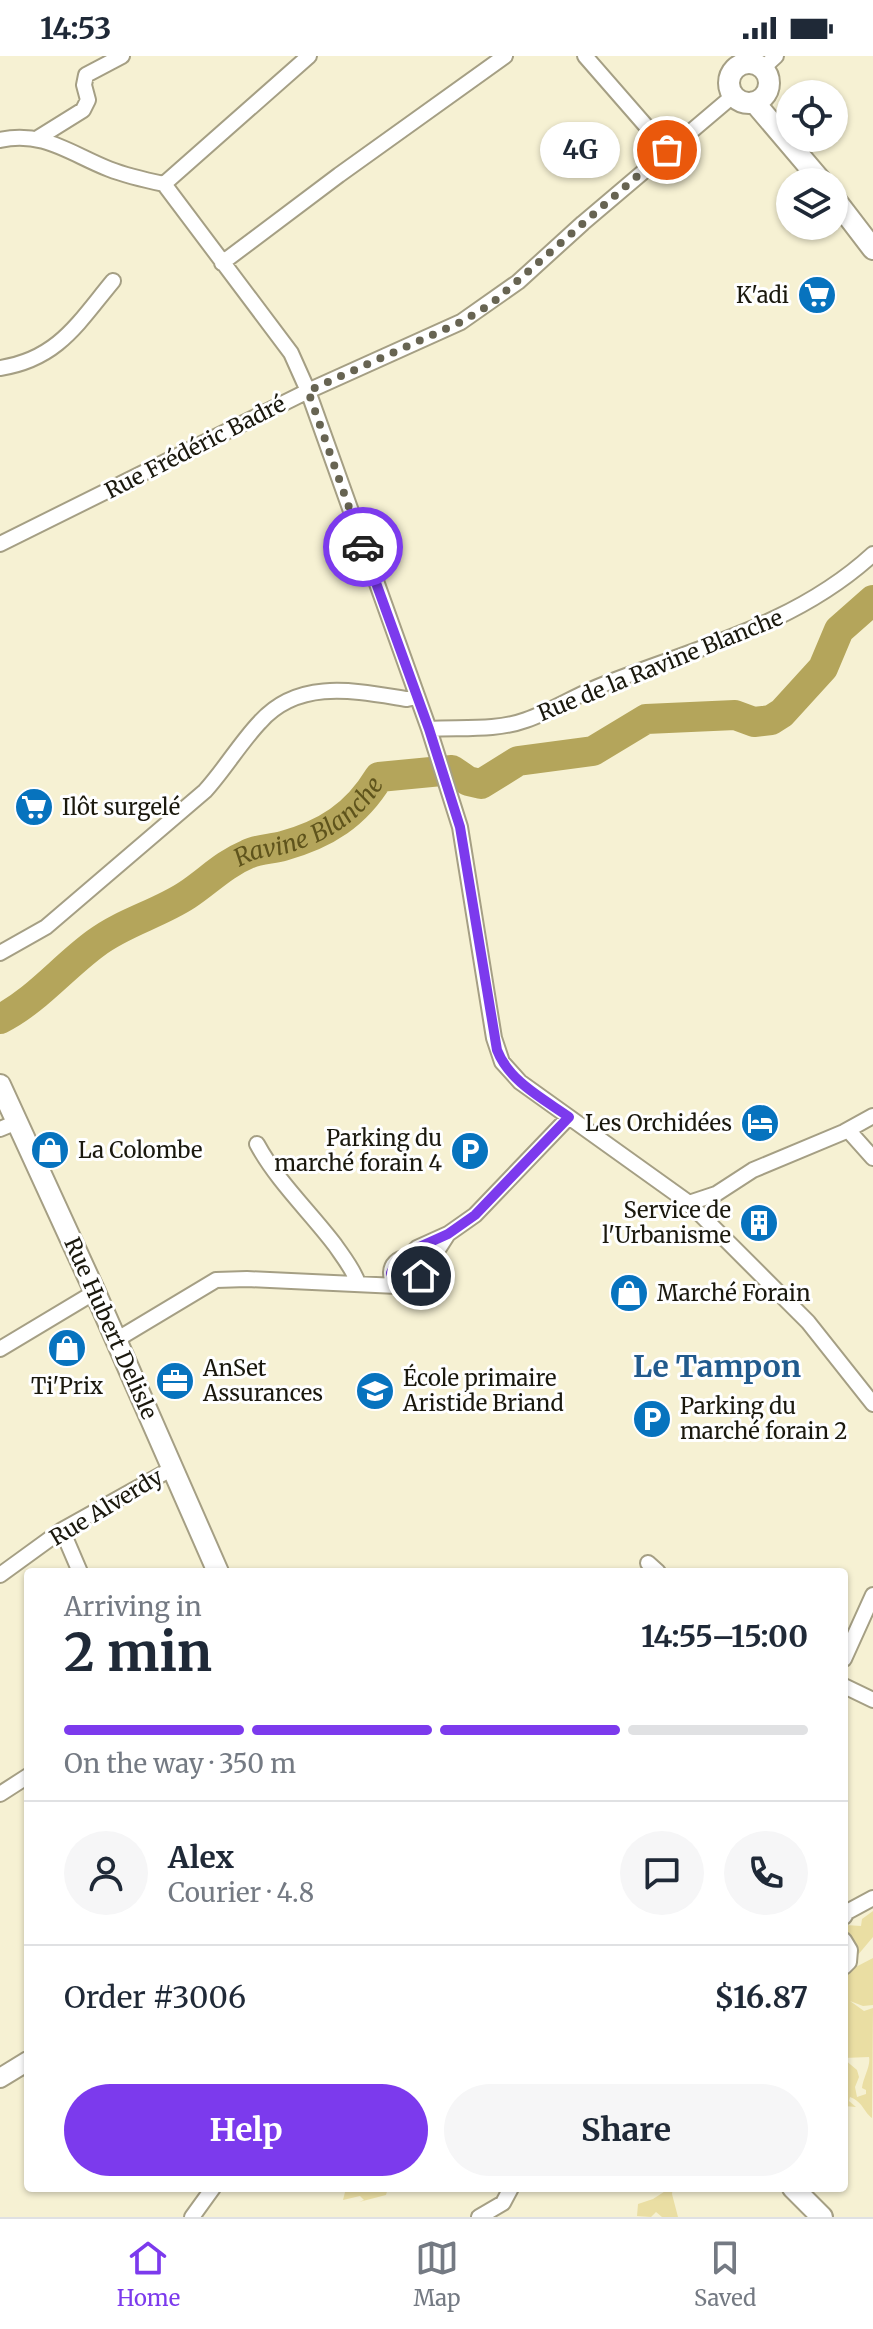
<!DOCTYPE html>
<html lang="en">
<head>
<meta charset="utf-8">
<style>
	body { margin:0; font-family:Merriweather,serif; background:#f6f6f7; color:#1f2937; height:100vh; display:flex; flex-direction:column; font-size:30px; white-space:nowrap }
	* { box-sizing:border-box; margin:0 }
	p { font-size:26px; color:#747a83 }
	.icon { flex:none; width:44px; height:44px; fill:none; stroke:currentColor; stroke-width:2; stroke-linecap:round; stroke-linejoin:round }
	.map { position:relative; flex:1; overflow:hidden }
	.details { position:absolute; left:24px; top:1512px; width:824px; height:624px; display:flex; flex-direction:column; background:#fff; border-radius:8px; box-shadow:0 2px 6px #0004 }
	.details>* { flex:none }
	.fabs { position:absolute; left:776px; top:24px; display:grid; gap:16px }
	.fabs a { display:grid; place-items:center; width:72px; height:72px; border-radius:50%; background:#fff; box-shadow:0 2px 6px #0004; font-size:40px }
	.pin { position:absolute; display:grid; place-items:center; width:68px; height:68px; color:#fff; margin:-34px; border:4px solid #fff; border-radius:50%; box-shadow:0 2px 8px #0007 }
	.courier { position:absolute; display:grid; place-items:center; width:80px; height:80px; margin:-40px; border:6px solid #7c3aed; border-radius:50%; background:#fff; color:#222; box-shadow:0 2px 10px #0007 }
	.bubble { position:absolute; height:56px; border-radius:28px; background:#fff; box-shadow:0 2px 6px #0004; font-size:26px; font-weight:700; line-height:56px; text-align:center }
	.overview em { font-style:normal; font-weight:700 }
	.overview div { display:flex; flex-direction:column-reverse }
	.overview { display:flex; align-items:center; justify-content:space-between; height:136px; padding:0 40px }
	h1 { font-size:52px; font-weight:700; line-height:60px }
	.bar { display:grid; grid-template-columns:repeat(4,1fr); gap:12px 8px; align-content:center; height:96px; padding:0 40px }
	.bar i { height:10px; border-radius:6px; background:#e0e1e3 }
	.bar .selected { background:#7c3aed }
	.bar p { grid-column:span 4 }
	.line { display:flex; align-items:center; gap:20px; padding:0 40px; border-top:2px solid #e0e1e3 }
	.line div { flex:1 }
	.round { display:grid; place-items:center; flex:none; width:84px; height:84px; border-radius:42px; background:#f6f6f7 }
	.primary-button { display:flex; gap:16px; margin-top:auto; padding:16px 40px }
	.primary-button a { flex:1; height:92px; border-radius:48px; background:#7c3aed; color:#fff; font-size:32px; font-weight:700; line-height:92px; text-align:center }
	.primary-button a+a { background:#f6f6f7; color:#1f2937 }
	.status { display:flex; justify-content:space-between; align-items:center; height:56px; padding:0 40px; background:#fff; direction:ltr }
	.status svg { height:22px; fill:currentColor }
	.menu { display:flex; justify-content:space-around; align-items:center; height:112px; border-top:2px solid #e0e1e3; background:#fff; font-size:22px; color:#747a83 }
	.menu a { display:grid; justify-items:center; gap:4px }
	.menu .selected { color:#7c3aed }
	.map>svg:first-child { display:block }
	.green { fill:#eadea3 }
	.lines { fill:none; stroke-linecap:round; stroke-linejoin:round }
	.river { stroke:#b4a55b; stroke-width:30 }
	.minor-casing { stroke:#a59f84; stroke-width:18 }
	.tertiary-casing { stroke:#a59f84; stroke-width:22 }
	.secondary-casing { stroke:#a59f84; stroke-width:24 }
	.minor { stroke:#fff; stroke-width:14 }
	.tertiary { stroke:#fff; stroke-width:18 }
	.secondary { stroke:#fff; stroke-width:20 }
	.done { stroke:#676452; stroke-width:8; stroke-dasharray:0 14.4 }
	.route { stroke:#7c3aed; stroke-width:10 }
	.labels { text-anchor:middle; stroke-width:6; stroke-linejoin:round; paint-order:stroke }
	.poi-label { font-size:22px; fill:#1a180d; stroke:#fff; text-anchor:start }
	.street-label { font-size:22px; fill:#1a180d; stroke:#fff }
	.water-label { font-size:24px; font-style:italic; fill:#5f541c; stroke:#fff }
	.district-label { font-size:30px; font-weight:bold; fill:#225b8d; stroke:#fff }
</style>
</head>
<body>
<div class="status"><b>14:53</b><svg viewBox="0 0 49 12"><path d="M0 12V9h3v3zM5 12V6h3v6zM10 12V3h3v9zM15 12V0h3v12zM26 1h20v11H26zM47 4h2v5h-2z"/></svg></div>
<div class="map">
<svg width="873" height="2161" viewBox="0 0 873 2161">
	<rect width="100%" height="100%" fill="#f6f1d3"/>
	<path class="green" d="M873,1855v26l-16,19 -11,-18v-13l15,1 1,-7z
		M873,1902v47l-10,1 -13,-5 14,10 9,-3 -1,110c-9,-7 -9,-16 -22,-21l-1,4 7,6 -12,-1v-47l13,11 2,7 -4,10 2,10 9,-3v-4l-4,-2c1,-10 9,-22 7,-31l-25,1v-83l4,-10 2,5z
		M346,2132h42l-2,7 -27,7 5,-2 -4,-4 -17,4z
		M670,2132h3l-1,6 6,23h-16l-6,-5 -5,5 -14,-1 1,-12 15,-5z"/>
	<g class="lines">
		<path class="river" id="s1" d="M0,963c36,-18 63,-52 96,-76 28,-21 62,-29 91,-48 21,-14 37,-31 61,-41 10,-5 24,-5 35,-8 43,-12 73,-31 96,-69l73,-7 16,11 13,3 37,-23 75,-10 53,-32 89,-4 19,7 17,-2 11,-7 41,-45 16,-38 34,-30"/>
		<defs>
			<path id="minor" d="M585,0l82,94
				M763,12l13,-12
				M38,82l45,-28 5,-10 -4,-15 2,-10 36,-19
				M0,84c42,-10 71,14 109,29 18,7 36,11 55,15
				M164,128l127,169 17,38 121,338 31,98 34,211 8,24 18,20 169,121 119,119 65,82
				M164,128l145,-128
				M222,207l117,-88 166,-119
				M0,312c58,-9 78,-45 113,-87
				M0,488l308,-153 153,-69 57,-40 65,-59 151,-128
				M429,673c31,-2 67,2 97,-9 29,-10 55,-28 84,-38 93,-36 188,-59 263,-128
				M0,897l46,-26 159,-136c20,-22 35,-48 55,-69 39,-44 96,-31 147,-23l9,-2
				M0,1073l17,-7
				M848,1074l25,28
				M257,1088c20,37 53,68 78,101 9,13 18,24 23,38
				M689,1147l27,-9 37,-24 91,-38 29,-16
				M391 1217a15 15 0 1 1 30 0a15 15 0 1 1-30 0Z
				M407,1202l10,-10 31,-14 27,-19 94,-98
				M421,1220l27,-42
				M116,1284l100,-60 31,-1 150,7
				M0,1293l95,-57
				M62,1474l18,42
				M648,1507l10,9
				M0,1519l62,-45 111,-62
				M844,1603l29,-64
				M844,1630l29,14
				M0,1738l28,-18
				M844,1861l3,-5 26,-14
				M844,1884l6,10 -1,12 -5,5
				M192,2161l21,-29
				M479,2161l24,-14 8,-15"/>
			<path id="tertiary" d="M0,2022l28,-17"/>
			<path id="secondary" d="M729 27a20 20 0 1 1 40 0a20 20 0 1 1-40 0Z
				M754,46l68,80
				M834,142l39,51
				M0,1029l95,207 123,280
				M793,2132l29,29"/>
		</defs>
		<use href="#minor" class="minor-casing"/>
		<use href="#tertiary" class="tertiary-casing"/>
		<use href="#secondary" class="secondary-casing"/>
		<use href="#minor" class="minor"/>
		<use href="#tertiary" class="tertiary"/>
		<use href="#secondary" class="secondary"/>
	</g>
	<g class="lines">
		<path class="done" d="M363,491l-55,-156 153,-69 30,-18 176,-154"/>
		<path class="route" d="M363,491l66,182 31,98 37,223c12,31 45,48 72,67l-94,98 -27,19 -31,14 -10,10 -10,3 -6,12 3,9 8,6 14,-4 5,-8"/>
	</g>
	<defs>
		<symbol id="supermarket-disc" viewBox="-11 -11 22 22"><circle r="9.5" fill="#0773be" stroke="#fff"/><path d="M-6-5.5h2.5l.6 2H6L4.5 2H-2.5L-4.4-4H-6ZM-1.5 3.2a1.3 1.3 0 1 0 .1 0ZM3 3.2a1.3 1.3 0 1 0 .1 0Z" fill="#fff"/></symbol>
		<symbol id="hotel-disc" viewBox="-11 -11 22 22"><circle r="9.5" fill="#0773be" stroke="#fff"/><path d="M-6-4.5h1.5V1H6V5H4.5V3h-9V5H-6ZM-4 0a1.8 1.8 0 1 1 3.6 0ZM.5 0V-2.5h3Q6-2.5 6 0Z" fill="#fff"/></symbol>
		<symbol id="shop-disc" viewBox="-11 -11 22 22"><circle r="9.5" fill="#0773be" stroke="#fff"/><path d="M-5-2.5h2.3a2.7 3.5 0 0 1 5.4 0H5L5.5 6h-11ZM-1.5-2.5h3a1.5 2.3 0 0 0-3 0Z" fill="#fff"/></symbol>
		<symbol id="parking-disc" viewBox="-11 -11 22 22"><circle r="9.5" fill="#0773be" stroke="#fff"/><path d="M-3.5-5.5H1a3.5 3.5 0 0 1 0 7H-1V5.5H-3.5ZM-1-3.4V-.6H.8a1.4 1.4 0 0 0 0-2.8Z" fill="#fff"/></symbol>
		<symbol id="building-disc" viewBox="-11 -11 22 22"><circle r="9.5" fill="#0773be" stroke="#fff"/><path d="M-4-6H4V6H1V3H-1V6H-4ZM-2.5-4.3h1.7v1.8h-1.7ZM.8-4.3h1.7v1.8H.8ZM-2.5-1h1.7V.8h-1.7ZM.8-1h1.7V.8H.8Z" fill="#fff"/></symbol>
		<symbol id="office-disc" viewBox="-11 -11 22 22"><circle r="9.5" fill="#0773be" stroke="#fff"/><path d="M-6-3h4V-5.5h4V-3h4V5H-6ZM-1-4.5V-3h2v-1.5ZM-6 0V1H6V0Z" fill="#fff"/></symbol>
		<symbol id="school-disc" viewBox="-11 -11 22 22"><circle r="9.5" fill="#0773be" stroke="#fff"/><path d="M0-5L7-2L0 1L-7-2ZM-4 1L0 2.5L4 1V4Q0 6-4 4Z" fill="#fff"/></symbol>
	</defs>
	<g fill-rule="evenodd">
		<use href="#supermarket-disc" x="795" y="217" width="44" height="44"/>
		<use href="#supermarket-disc" x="12" y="729" width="44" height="44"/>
		<use href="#hotel-disc" x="738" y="1045" width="44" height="44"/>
		<use href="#shop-disc" x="28" y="1072" width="44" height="44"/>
		<use href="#parking-disc" x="448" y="1073" width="44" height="44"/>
		<use href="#building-disc" x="737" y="1145" width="44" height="44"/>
		<use href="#shop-disc" x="607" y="1215" width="44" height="44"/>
		<use href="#shop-disc" x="45" y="1270" width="44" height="44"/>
		<use href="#office-disc" x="153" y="1303" width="44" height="44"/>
		<use href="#school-disc" x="353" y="1313" width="44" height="44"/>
		<use href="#parking-disc" x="630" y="1341" width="44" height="44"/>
	</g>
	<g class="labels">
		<g class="poi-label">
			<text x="789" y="247" text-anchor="end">K'adi</text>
			<text x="62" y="759">Ilôt surgelé</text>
			<text x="732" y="1075" text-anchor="end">Les Orchidées</text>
			<text x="442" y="1090" text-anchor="end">Parking du<tspan x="442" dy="25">marché forain 4</tspan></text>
			<text x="78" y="1102">La Colombe</text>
			<text x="731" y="1162" text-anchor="end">Service de<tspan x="731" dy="25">l'Urbanisme</tspan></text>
			<text x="657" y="1245">Marché Forain</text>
			<text x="203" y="1320">AnSet<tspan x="203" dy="25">Assurances</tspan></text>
			<text x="403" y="1330">École primaire<tspan x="403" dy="25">Aristide Briand</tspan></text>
			<text x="67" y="1338" text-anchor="middle">Ti'Prix</text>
			<text x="680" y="1358">Parking du<tspan x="680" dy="25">marché forain 2</tspan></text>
		</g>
		<g class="street-label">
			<text transform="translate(195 391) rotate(-27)" y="8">Rue Frédéric Badré</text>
			<text transform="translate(660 609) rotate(-22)" y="8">Rue de la Ravine Blanche</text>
			<text transform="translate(111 1272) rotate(66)" y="8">Rue Hubert Delisle</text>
			<text transform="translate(106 1451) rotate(-31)" y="8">Rue Alverdy</text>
		</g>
		<g class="water-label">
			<text dy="8" stroke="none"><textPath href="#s1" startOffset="370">Ravine Blanche</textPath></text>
		</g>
		<g class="district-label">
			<text x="717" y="1321">Le Tampon</text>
		</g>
	</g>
</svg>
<div class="fabs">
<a><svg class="icon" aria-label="locate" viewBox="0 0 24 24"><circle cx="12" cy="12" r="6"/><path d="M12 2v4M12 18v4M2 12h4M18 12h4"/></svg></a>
<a><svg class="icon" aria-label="layers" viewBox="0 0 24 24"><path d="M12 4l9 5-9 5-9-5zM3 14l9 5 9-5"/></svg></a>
</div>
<div class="pin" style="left:667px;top:94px;background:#ea580c"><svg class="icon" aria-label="bag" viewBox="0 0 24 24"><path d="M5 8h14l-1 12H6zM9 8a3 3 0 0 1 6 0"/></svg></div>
<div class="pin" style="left:421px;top:1220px;background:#1f2937"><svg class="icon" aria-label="home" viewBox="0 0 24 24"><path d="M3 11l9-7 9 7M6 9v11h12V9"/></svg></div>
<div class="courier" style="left:363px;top:491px"><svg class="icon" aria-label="car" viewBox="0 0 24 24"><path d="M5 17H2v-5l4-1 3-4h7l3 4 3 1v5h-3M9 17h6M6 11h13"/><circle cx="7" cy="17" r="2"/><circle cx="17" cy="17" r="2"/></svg></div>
<div class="bubble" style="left:540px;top:66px;width:80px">4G</div>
<section class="details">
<div class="overview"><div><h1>2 min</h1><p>Arriving in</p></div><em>14:55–15:00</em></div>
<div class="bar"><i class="selected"></i><i class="selected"></i><i class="selected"></i><i></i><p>On the way · 350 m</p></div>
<div class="line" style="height:144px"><a class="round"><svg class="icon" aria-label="person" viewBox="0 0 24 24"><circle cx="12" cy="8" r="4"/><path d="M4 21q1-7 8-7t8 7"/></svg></a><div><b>Alex</b><p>Courier · 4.8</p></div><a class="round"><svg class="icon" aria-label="chat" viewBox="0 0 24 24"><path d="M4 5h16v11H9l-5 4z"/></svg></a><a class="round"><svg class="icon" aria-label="phone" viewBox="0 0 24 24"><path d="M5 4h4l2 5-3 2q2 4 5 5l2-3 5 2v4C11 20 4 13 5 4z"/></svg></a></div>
<div class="line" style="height:104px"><div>Order #3006</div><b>$16.87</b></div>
<div class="primary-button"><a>Help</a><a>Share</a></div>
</section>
</div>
<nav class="menu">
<a class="selected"><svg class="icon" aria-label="home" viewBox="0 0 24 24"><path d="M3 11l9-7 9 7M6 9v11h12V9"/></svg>Home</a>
<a><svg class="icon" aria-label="map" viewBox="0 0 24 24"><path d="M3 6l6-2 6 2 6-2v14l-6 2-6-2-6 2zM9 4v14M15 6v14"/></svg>Map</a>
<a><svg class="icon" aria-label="saved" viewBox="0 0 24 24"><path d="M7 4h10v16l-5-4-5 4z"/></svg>Saved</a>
</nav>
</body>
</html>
